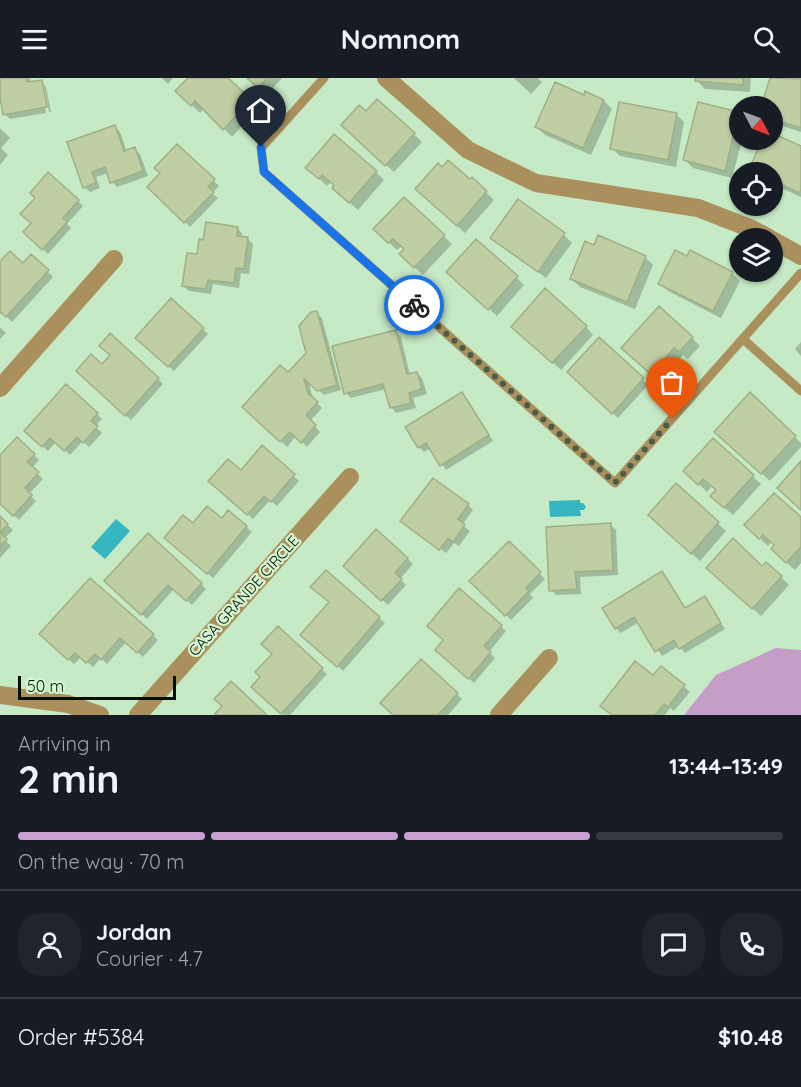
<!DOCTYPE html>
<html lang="en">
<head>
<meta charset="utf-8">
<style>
	body { margin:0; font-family:Quicksand,sans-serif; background:#20242c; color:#f1f3f6; height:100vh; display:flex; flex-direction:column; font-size:22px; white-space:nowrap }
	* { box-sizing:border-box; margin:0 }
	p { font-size:20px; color:#9ea1a6 }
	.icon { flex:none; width:33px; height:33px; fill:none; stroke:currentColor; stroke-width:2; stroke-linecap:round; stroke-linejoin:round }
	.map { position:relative; height:637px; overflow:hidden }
	.drawer { display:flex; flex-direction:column; background:#171b24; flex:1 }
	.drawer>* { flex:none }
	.needle { width:39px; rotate:131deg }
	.fabs { position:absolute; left:729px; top:18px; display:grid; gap:12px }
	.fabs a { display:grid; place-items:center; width:54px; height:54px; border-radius:50%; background:#171b24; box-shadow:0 2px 4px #0004; font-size:30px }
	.scale { position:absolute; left:18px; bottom:15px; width:158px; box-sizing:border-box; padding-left:6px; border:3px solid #040f04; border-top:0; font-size:16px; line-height:21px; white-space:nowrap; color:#040f04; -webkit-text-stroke:4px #d3f8d2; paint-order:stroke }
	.pin { position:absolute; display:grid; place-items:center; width:51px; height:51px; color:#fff; margin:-62px -26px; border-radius:50% 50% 50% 0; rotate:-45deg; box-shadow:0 0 6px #0007 }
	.pin .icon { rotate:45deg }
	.courier { position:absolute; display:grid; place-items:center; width:60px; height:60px; margin:-30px; border:4px solid #1a73e8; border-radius:50%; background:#fff; color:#222; box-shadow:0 2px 8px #0007 }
	.overview em { font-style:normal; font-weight:700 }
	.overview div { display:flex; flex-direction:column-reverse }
	.overview { display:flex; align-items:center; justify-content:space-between; height:102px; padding:0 18px }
	h1 { font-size:39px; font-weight:700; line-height:45px }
	.bar { display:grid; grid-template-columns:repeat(4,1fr); gap:9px 6px; align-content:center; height:72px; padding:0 18px }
	.bar i { height:8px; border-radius:4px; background:#363941 }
	.bar .current { background:#caa0d1 }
	.bar p { grid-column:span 4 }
	.line { display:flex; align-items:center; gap:15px; padding:0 18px; border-top:2px solid #363941 }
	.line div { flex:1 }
	.round { display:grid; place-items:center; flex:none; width:63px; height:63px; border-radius:24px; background:#20242c }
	header { display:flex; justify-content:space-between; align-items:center; height:78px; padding:0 18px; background:#171b24; font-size:27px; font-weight:700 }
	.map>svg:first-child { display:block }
	.green { fill:#c49ec7 }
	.water { fill:#36b6c1 }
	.shadow { fill:#0003 }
	.building { fill:#bfcfa3; stroke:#a0af84; stroke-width:1.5 }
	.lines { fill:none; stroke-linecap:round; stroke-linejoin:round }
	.lane { stroke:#aa905d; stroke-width:9 }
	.street { stroke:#aa905d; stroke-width:18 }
	.done { stroke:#485c48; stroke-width:6; stroke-dasharray:0 10.8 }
	.route { stroke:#1a73e8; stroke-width:8 }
	.labels { text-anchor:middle; stroke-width:4.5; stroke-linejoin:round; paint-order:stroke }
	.street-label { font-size:15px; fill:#040f04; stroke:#d3f8d2 }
</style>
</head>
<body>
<header><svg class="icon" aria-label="menu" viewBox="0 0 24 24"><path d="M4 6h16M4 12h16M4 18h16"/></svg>Nomnom<svg class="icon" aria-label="search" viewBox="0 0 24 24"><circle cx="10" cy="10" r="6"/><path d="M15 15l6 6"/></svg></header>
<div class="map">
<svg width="801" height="637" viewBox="0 0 801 637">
	<rect width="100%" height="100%" fill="#c6eac5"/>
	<path class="green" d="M776,570l25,2v65h-117l32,-40z"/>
	<path class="water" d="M580,422v3h3l3,4 -2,3h-4l1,6 -31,1 -1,-16z
		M116,441l14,12 -25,28 -14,-12z"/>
	<path class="shadow" d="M0,0h30l1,5 10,-2 5,6 5,25h-2l-5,-27h-3l5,28 -36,6 -5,-5 -5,-17z
		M162,0h11l-5,6z
		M190,0h35l33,30 -26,29 -28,-29 -4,5 -15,-14z
		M248,0h34l-15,17z
		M514,0h24l4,4 -11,12z
		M697,0h54l-1,14 -45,-3 -8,-8z
		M771,0h20l10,3v51l-29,-9v-17h-10z
		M586,15l18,8 8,8 -21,46 -46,-20 -8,-8 47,-30z
		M366,35l48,21 8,8 -28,30 -43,-39z
		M676,36l8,8 -8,45 -56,-11 -8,-8z
		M739,36l1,26h2l-10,38 -39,-10 -8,-8z
		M114,48l6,6 7,20 7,-3 6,5 8,22 -31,11 -5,-5 -4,-9 -12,4 4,11 -10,4 -6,-5z
		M0,50l10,10 -9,10 7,7 -8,10z
		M764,62h8l29,8v49l-29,-13v-12h-18l-4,-3z
		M178,68l41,40 -7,7 6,5 -28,29 -41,-40 13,-14z
		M307,89l69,5 8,8 -26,30 -16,-14 -11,-14 -4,4z
		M442,91l28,12 2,-2 22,21 -29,33 -40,-36z
		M49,96l34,32 -16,18 4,4 -23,26 -23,-22 8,-8z
		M404,121l48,45 -29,31 -14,-13 -4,-12 -3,-4 -5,4 -22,-21z
		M518,123l46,34 8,8 -26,35 -46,-33 -8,-8z
		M237,150l5,5v5l6,1 5,5 -4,30 -8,-1 -2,15 -26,-4 -2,10 -22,-3 -6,-5 22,-45z
		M595,169l50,10 8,8 -18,44 -55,-22 -8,-8z
		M31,178l22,21 -41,45 -12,-12v-47l23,2z
		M732,195l8,8 -19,37 -53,-27 -8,-8z
		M517,200l7,7 -27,31 -41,-36z
		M171,223l37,33 -34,37 -31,-28z
		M316,235l6,5 19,72 -17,5 -16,-15 5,19 9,9 -12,13 10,11 -13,15 -11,-11 -9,11 -43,-40 44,-33 19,-21z
		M0,249l6,6 -6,6z
		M586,249l7,8 -32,35 -40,-36z
		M395,253l6,6 9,38 7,-2 5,5 5,16 -14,4 3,10 -20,5 -5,-6 -5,-18 -35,9 -5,-5z
		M692,260l8,8 -12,13 -5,-4 -12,14 4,4 -11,12 -33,-29z
		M599,262l49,45 -30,33 -48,-46z
		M801,264v14l-6,-7z
		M102,288l56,13 5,5 -32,36 -48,-44z
		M462,315l5,6 26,42 -47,29 -15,-22 -7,4 -5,-5z
		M750,316l51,49v4l-31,34 -46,-41z
		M97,336l5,5 -7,7 7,7 -13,14 -6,-6 -13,14 -14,-13 -8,9 -22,-20z
		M17,361l22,21 -7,8 11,11 -14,15 7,7 -17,19 -19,-17v-45z
		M714,362l47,44 -28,31 -13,-11 -3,-13 -5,-5 -5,6 -22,-21z
		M262,369l37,34 -22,25 -7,-6 -17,19 -37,-33 25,-14z
		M676,407l50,46 -26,30 -42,-38z
		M468,427l5,5 -11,15 8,6 -11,15 -5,-3 -8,10 -40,-29z
		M229,434l23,20 -39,46 -42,-34 23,-19 28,-5z
		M0,440l13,12 -9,9 7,7 -11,12z
		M801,441v44l-6,7 -15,-13 -4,-12 -4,-4 -4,5 -14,-13z
		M610,447l6,5 2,45 -38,2 1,17 -25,1 -5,-5z
		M376,453l37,33 -13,15 6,6 -18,20 -38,-34z
		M509,465l36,36 -15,15 3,4 -22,22 -40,-39z
		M762,490l19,9 8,8 -28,31 -45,-41z
		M326,494l59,51 -42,48 -35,-31 22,-37z
		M662,495l24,36 18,-11 21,31 -40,24 -6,-7 -17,10 -23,-34 -18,11 -5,-5z
		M201,506l5,5 -14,16 -18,-16 -27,30 -35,-33z
		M459,512l47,41 -17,21 6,6 -21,25 -32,-28z
		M278,550l49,46 -37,41h-6l-30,-28 8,-10 11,-23z
		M153,557l5,5 -15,17 -17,-15 -19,22 -6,-6 -8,9 -12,-10 -7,7 -27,-25z
		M421,583l41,38 -14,16h-53z
		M661,590l29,24 -16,19 -4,-3 -5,7h-53l42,-38z"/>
	<path class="building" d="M0,0h26l1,4 15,-2 5,27 -44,8 -3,-18z
		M188,0h40l23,21 -28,31 -28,-29 -4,5 -16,-15z
		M247,0h20l-9,10z
		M695,0h48v7l-48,-4z
		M770,0l31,1v49l-29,-9v-13h-11z
		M555,4l29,13 1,-4 19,9 -21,48 -48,-21z
		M377,21l38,34 -30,33 -44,-41 18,-20 7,6z
		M619,24l58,11 -9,47 -58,-11z
		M698,24l41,10 -14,59 -42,-11z
		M115,47l9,26 11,-4 8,24 -33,12 -5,-16 -13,5 4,11 -13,5 -16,-46z
		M772,55l29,13v43l-2,4 -27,-13v-8h-16l-7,-3 13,-29h10z
		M334,56l43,37 -28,32 -17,-15 2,-3 -12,-10 -3,4 -14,-11z
		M177,66l38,35 -7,8 6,5 -30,31 -37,-36 13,-14 -6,-5z
		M448,82l22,19 2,-2 15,14 -30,35 -42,-37 23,-26 4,4z
		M48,94l31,28 -16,18 4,4 -25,28 -19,-18 8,-9 -11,-9 15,-16 -5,-5z
		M404,119l41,38 -31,33 -15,-14 5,-5 -11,-10 -5,4 -15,-14z
		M518,121l47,34 -27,39 -48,-34z
		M206,144l32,5 -1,9 11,1 -4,32 -8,-1 -2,15 -26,-3 -2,9 -24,-3 5,-33 10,1 2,-15 4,1z
		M598,157l48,21 -19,46 -57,-23 15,-38 9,4z
		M476,161l42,37 -30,34 -42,-38z
		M675,172l12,6 3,-6 43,22 -20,39 -55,-27z
		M10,173l13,12 8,-9 18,16 -43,47 -6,-5v-51z
		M545,210l42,38 -35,37 -41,-36z
		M171,220l33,30 -36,39 -33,-29z
		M659,228l34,31 -14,15 -5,-4 -10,12 4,4 -13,14 -34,-30z
		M317,233l20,74 -20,6 -13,-12 4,14 10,9 -12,13 10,10 -15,18 -11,-11 -10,10 -38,-35 38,-42 8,7 18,-19 -7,-27 12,-14z
		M396,252l11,44 10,-2 5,17 -13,4 2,10 -21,5 -7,-24 -39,10 -12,-48z
		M110,255l49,45 -34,38 -49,-45 15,-17 11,10 8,-9 -11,-9z
		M599,259l45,41 -32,36 -45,-42z
		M66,306l32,29 -7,8 7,5 -15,17 -6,-6 -13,14 -14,-13 -8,9 -18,-16z
		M462,314l27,43 -49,31 -14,-23 -8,5 -13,-21z
		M750,314l46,44 -35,38 -47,-42z
		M17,359l18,17 -8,8 12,10 -14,16 7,7 -19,21 -13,-12v-49z
		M713,360l41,37 -30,33 -14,-12 6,-6 -13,-11 -5,6 -15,-14z
		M262,367l33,29 -24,28 -7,-6 -17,19 -39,-34 20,-22 13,11z
		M801,383v49l-24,-22z
		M433,400l36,26 -11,15 7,6 -12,17 -5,-4 -9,12 -39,-29z
		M676,405l43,39 -28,32 -43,-39z
		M774,415l27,24v30l-15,16 -15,-14 3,-4 -11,-10 -4,4 -15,-14z
		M207,428l15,12 6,-8 19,16 -40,48 -43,-36 19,-23 10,8z
		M0,438l8,8 -8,9 7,6 -7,8z
		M611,445l2,47 -38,2 2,17 -28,2 -3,-64z
		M376,451l32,29 -13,15 7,6 -21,22 -38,-35z
		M148,455l54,50 -16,18 -18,-16 -27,30 -37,-34z
		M733,460l29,28 4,-4 16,14 -30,33 -46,-41z
		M509,463l32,31 -15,16 3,3 -24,25 -36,-35z
		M326,492l54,47 -43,50 -37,-32 29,-33 -19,-15z
		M662,493l23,37 20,-12 16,27 -42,26 -5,-9 -19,12 -21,-35 -19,12 -13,-21z
		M90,500l64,56 -17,19 -17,-15 -19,22 -6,-6 -9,9 -11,-10 -7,7 -29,-26z
		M459,510l43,37 -18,21 7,6 -23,27 -33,-29 8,-10 -16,-14z
		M278,548l45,42 -42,46 -30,-27 9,-10 -5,-5 17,-18 -11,-10z
		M421,581l37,34 -20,22h-45l-13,-12z
		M635,583l18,14 8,-9 24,19 -17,22 -4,-3 -9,11h-43l-12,-9z
		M231,603l36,34h-53l8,-9 -8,-7z"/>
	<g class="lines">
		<path class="lane" d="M324,0l-63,70 3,24 351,311 186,-210
			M743,261l58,52"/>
		<path class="street" d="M386,0l82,72 68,33 162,25 54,21 17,9
			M772,162l29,16
			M0,310l114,-129
			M0,617l68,9 32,11
			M138,637l212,-238
			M499,637l50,-57"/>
	</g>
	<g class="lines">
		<path class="done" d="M414,227l201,178 57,-64"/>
		<path class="route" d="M261,69l3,25 150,133"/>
	</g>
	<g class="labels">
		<g class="street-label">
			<text transform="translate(244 518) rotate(-48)" y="5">CASA GRANDE CIRCLE</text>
		</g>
	</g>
</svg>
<div class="fabs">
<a><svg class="needle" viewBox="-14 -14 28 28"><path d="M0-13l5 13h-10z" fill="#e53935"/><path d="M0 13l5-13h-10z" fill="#9ea1a6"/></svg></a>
<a><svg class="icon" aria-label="locate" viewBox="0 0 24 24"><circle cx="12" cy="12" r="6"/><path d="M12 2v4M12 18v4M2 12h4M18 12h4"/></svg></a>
<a><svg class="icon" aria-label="layers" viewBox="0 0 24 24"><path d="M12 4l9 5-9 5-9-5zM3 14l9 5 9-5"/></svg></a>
</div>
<div class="scale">50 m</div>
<div class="pin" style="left:672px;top:341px;background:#ea580c"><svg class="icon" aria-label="bag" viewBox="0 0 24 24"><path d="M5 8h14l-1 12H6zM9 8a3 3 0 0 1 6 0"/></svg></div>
<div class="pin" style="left:261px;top:69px;background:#1f2937"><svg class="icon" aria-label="home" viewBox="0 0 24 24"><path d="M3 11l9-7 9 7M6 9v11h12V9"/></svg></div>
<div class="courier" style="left:414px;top:227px"><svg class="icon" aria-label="bike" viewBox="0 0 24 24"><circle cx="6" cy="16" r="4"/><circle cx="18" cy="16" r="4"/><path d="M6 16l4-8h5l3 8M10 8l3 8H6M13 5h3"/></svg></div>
</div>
<section class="drawer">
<div class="overview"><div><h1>2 min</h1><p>Arriving in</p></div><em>13:44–13:49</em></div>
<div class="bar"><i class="current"></i><i class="current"></i><i class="current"></i><i></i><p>On the way · 70 m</p></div>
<div class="line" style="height:108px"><a class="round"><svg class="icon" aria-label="person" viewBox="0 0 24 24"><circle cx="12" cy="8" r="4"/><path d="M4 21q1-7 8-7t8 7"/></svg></a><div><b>Jordan</b><p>Courier · 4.7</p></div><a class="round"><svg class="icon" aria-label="chat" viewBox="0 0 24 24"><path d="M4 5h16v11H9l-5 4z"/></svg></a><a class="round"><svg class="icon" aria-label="phone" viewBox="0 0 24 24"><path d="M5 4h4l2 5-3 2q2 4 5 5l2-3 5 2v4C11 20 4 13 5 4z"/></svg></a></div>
<div class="line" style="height:78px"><div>Order #5384</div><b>$10.48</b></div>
</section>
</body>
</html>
